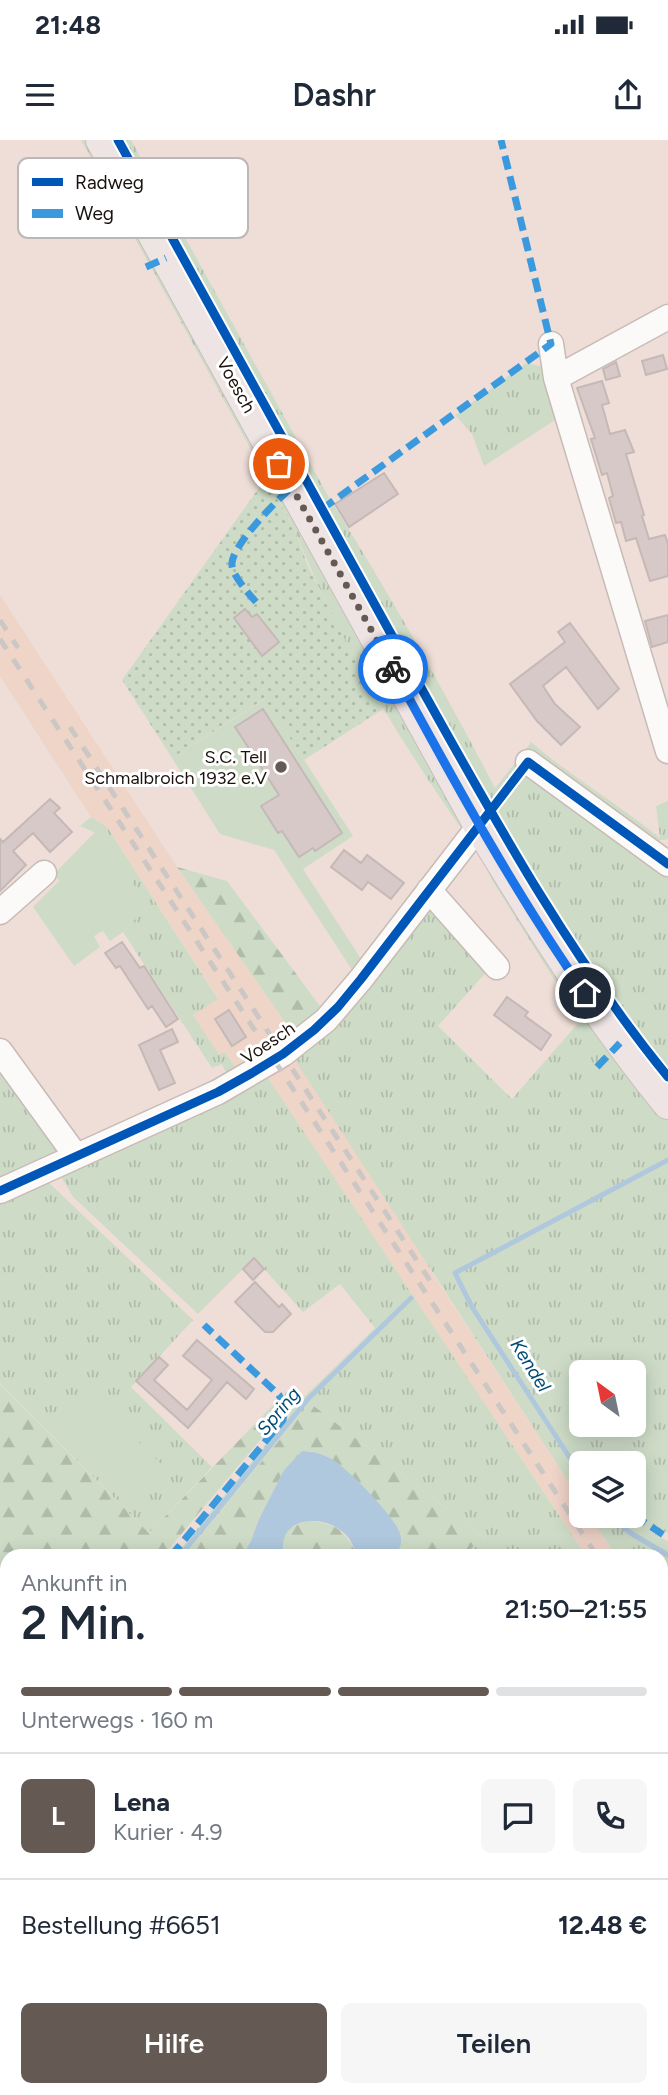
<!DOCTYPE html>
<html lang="de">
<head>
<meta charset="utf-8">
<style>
	body { margin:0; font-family:Figtree,sans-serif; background:#f6f6f7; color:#1f2937; height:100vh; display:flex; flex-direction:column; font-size:26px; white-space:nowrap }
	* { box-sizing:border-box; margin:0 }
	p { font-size:23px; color:#747a83 }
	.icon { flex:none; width:38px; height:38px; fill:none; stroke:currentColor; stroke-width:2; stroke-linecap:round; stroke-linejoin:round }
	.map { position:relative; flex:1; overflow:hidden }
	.side { position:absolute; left:0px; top:1409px; width:668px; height:548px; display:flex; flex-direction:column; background:#fff; border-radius:21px 21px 0 0; box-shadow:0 4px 18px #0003 }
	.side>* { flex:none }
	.needle { width:46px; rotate:327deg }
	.controls { position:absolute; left:569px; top:1220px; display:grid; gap:14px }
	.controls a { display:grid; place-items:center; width:77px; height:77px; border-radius:10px; background:#fff; box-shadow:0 4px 18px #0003; font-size:35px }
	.pin { position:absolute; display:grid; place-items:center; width:60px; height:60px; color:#fff; margin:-30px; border:4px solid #fff; border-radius:50%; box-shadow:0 2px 7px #0007 }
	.courier { position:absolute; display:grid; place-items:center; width:70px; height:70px; margin:-35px; border:5px solid #1a73e8; border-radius:50%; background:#fff; color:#222; box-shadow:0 2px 9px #0007 }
	.summary em { font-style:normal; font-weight:600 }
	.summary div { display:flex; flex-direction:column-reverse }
	.summary { display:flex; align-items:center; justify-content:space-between; height:119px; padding:0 21px }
	h1 { font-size:46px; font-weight:600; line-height:52px }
	.bar { display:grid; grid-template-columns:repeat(4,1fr); gap:10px 7px; align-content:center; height:84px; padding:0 21px }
	.bar i { height:9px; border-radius:5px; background:#e0e1e3 }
	.bar .active { background:#655954 }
	.bar p { grid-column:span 4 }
	.line { display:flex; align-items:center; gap:18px; padding:0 21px; border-top:2px solid #e0e1e3 }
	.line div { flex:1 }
	.round { display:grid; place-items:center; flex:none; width:74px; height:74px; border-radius:10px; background:#f6f6f7 }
	.primary-button { display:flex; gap:14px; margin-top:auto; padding:14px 21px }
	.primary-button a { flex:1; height:80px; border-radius:10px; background:#655954; color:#fff; font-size:28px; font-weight:600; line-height:80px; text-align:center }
	.primary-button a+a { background:#f6f6f7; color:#1f2937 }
	.status { display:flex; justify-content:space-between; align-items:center; height:49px; padding:0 35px; background:#fff; direction:ltr }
	.status svg { height:19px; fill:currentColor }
	header { display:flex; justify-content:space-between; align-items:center; height:91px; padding:0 21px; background:#fff; font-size:32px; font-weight:600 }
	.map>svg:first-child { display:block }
	.built { fill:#efd4c8 }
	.grass { fill:url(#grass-tufts); fill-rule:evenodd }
	.forest { fill:url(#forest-firs) }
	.park { fill:url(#park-dots) }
	.garden { fill:#cedcc7 }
	.water { fill:#b0c8dd }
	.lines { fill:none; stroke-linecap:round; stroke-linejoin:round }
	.stream { stroke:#b0c8dd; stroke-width:5 }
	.building { fill:#d6c9c8; stroke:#c5b9b7; stroke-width:2 }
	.minor-casing { stroke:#c7bbb6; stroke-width:27 }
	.major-casing { stroke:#c7bfbc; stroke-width:32 }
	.minor { stroke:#fcfaf9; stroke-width:24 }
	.major { stroke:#efe4e4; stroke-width:30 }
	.rail { stroke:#cbc7c5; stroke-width:5; stroke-dasharray:12 12; stroke-linecap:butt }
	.quiet { stroke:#3b9ade; stroke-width:7; stroke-dasharray:14 7; stroke-linecap:butt }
	.cycleway-casing { stroke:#fff; stroke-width:13 }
	.cycleway { stroke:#0057b8; stroke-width:9 }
	.done { stroke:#655954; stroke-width:7; stroke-dasharray:0 12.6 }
	.route { stroke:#1a73e8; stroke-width:9 }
	.poi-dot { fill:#655954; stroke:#fff; stroke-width:2.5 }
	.labels { text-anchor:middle; stroke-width:6; stroke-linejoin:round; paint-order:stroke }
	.street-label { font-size:18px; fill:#1b120e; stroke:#fff }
	.poi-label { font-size:18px; fill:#1b120e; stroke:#fff; text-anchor:end }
	.water-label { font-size:19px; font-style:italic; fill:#004b74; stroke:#fff }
	.key { fill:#fff; stroke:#bbb8b7; stroke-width:2 }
	.key-label { font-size:19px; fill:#1b120e }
</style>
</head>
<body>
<div class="status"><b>21:48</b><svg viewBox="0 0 49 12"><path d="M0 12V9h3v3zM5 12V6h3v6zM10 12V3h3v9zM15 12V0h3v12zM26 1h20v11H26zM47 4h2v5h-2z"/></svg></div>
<header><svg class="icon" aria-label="menu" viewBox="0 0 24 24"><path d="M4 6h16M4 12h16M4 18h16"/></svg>Dashr<svg class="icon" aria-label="share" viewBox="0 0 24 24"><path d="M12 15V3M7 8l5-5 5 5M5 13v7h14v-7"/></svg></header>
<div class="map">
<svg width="668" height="1955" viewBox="0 0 668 1955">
	<defs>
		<pattern id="grass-tufts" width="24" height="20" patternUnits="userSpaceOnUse" patternTransform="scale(1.75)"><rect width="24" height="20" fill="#cedcc7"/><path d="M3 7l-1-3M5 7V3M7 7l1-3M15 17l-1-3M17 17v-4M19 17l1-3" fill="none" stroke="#b0bcaa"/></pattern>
		<pattern id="forest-firs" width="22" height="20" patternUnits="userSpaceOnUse" patternTransform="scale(1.75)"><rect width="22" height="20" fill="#cedcc7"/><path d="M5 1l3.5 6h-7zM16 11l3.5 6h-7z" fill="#b0bcaa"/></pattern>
		<pattern id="park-dots" width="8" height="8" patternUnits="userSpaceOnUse" patternTransform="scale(1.75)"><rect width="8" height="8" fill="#cedcc7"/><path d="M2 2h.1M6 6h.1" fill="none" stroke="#b0bcaa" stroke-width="1.8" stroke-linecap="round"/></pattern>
	</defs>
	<rect width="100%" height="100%" fill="#eeded7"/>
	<path class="built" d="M0,455l177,272 117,168 140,241 147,225v15h9l26,40h-30l-320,-481 -28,-4 -13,-19 -6,4 -26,-41 25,-17 -111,-171 -16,-10 -91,-141z
		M662,1485l6,10v47l-6,-10z"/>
	<path class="grass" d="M81,0h12l371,679 -1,12c-66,-95 -127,-194 -169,-303z
		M112,0h19l200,361 -16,6z
		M526,223l20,4 14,50 -76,49 -12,-32 -17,-19z
		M333,364c58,92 112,188 162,284l20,-25 153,106v217l-76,-104 -98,-157 -172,-302z
		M531,602c41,35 87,62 129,96l-4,-32 12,-5v38l-17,3 -127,-90z
		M91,677l16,10 111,172 -25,16 26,40 6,-3 13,19 -10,6 -6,-13 -10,4 -89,-136 24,-26 -44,-70 -23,-10z
		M480,715l188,263v415l-12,-6 -6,4 18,10v94l-6,-10v-69h-46l-26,-40h44v-53h-53v38l-288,-444 139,-158 59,68 -53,59 74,73 68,-78 -88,-141zM581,1232h53v52h-53z
		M0,920l67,91 -67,31z
		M266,935l320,481h-128l28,-17 -176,-136 -126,153h-9l115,-141 -2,-10 -5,-9 7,-8 13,10 72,-70 -35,-44 -37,28 -49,-54 -56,56 -125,-117 -11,-19 2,-7z
		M46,1040l147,140 -62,67 81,80 -63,66 -149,-150v-181z
		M662,1552l6,9v25l-6,5z
		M7,1636v314h68l5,5h-80v-311z
		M668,1677v207l-6,-11v-190z"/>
	<path class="forest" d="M177,727l50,14 96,129 -29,25z
		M0,1244l149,149 128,-132 3,2 1,12 -118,141h-156v37l-7,-7z
		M310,1263l176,136 -28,17h-64l4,-4 -69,-95 -19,-6h-8l-18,19 -25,49 -8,22 -9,15h-58z
		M308,1381c27,2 36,8 48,32l-1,3h-71c-5,-22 4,-30 24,-35z
		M7,1483v153l-7,8v-154z"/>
	<path class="park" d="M266,338l28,50 14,38 35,70 40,73 -79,51 -40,-61 -92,59 -50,-78z
		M0,1865l7,8v77h65l5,5h-77z"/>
	<path class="garden" d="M265,559l88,137 -50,33 60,93 -9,11 -80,-123 -54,-16 -48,-76z
		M95,692l8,4 45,70 -25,26 -13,9 -7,-10 -9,5 6,11 -26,19 -41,-59 26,-26 -5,-7z
		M85,1248l85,85 -38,37 -86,-85z
		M0,1446l7,7v30l-7,7z"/>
	<path class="water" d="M302,1311c9,0 18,2 26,6 17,8 64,57 71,74 4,9 2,18 -5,25h-39l1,-4c-3,-6 -6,-14 -11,-18 -22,-22 -70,-17 -61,22h-42l9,-15 8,-22 25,-49z"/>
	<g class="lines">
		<path class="stream" d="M581,1335l-109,-168 -17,-34 213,-113
			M609,1376l23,18 36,21
			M180,1416l128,-157 103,-101
			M0,1811l7,-7
			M0,1868l7,9
			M70,1950l4,5"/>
	</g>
	<path class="building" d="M663,215l4,14 -21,6 -4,-14z
		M616,222l4,14 -14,4 -3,-11z
		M602,241l7,22 -7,2 8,29 15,-4 9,22 -8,2 18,61 -2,1 7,23 16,-4 3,9v32l-18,5 -14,-43 -10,3 -5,-19 -5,1 -7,-25 4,-2 -6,-23 -5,2 -11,-36 4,-1 -18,-50z
		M384,333l14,21 -49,33 -14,-23z
		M245,469l7,8 5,-3 22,28 -17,14 -28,-38z
		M668,475v27l-16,5 -7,-26z
		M570,483l49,66 -21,20 -32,-42 -23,19 12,18 25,23 -19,18 -24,-24 -27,-37 55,-42 -7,-10z
		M263,569l79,124 -27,18 -2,-3 -14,9 -17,-26 -4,2 -17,-27 18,-11 -44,-68z
		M50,659l10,9 -6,5 18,19 -22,20 -17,-19 -20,18 13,14 -26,26v-52l3,3z
		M344,710l17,13 6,-8 37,28 -13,16 -23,-17 -6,8 -31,-23z
		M122,802l18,26 4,-2 34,53 -12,8 -14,-21 -4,3 -28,-43 -4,2 -11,-15z
		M507,857l21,15 -3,4 26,19 -10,15 -47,-35z
		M229,870l17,27 -14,9 -17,-27z
		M172,889l6,13 -18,8 15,33 -16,7 -20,-45z
		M254,1118l10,11 -11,11 -10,-11z
		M255,1142l24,25 3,-3 9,10 -18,18h-8l-30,-30z
		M197,1200l57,49 -8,10 -19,-17 -39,46 -52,-47 23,-24 9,8 -14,15 33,30 25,-30 -29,-24z"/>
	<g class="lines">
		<defs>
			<path id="minor" d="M551,204l5,34 112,373
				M556,238l112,-61
				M528,622l140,102
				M429,750l68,77
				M0,772l44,-39
				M0,911l76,105
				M0,1051l218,-99 65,-38 43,-34 35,-41 118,-153"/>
			<path id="major" d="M101,0l378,686c58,96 118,191 189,278"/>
		</defs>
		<use href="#minor" class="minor-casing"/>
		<use href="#major" class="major-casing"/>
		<use href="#minor" class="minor"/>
		<use href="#major" class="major"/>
		<path class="rail" d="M0,480l18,28
			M0,499l597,917
			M70,587l364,560
			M662,1497l6,10
			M662,1515l6,10"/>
		<path class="quiet" d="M146,127l20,-9
			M322,369l229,-165 -50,-204
			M256,462c-7,-8 -24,-27 -24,-37 -2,-18 46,-66 60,-78
			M597,927l23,-24
			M634,1375l34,23
			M171,1416l112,-136 2,-12 -6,-13 -75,-70
			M662,1545l6,9"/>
		<defs>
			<path id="cycleway" d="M118,0c94,171 188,342 283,512 82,146 161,295 267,425
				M0,1051l218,-99 34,-19 31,-19 31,-24 24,-23 23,-28 167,-217 140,102"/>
		</defs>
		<use href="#cycleway" class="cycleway-casing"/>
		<use href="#cycleway" class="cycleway"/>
	</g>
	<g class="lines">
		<path class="done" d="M279,324l114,205"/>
		<path class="route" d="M393,529c60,110 120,221 192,324"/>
	</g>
	<circle class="poi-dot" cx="281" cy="627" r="7"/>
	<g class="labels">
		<g class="street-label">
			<text transform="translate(236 245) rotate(61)" y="6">Voesch</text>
			<text transform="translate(268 903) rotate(-34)" y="6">Voesch</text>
		</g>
		<g class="poi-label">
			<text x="267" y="623">S.C. Tell<tspan x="267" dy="21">Schmalbroich 1932 e.V</tspan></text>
		</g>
		<g class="water-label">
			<text transform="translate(531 1225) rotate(58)" y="7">Kendel</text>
			<text transform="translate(278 1271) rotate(-50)" y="7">Spring</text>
		</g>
	</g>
	<rect x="18" y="18" width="230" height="80" rx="10" class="key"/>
	<rect x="32" y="38" width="31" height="8" fill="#0057b8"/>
	<rect x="32" y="69" width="31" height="9" fill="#3b9ade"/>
	<g class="key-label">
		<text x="75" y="49">Radweg</text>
		<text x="75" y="80">Weg</text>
	</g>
</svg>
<div class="controls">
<a><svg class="needle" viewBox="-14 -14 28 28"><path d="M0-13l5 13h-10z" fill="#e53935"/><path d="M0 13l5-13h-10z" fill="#747a83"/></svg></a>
<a><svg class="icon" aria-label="layers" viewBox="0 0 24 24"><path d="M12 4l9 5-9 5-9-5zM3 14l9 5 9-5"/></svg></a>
</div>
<div class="pin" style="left:279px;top:324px;background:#ea580c"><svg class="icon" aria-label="bag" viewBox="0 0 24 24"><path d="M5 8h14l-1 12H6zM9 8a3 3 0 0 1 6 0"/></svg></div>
<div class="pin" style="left:585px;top:853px;background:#1f2937"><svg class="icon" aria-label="home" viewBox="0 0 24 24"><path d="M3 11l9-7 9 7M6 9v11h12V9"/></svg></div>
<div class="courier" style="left:393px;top:529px"><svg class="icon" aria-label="bike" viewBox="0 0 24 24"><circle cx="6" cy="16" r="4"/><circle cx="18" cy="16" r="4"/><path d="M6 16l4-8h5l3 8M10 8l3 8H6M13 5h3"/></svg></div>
<section class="side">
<div class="summary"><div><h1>2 Min.</h1><p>Ankunft in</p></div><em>21:50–21:55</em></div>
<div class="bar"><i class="active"></i><i class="active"></i><i class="active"></i><i></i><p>Unterwegs · 160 m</p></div>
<div class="line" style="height:126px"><b class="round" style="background:#655954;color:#fff">L</b><div><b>Lena</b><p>Kurier · 4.9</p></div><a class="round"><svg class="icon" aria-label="chat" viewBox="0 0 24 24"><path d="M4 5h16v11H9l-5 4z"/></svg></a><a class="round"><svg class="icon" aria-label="phone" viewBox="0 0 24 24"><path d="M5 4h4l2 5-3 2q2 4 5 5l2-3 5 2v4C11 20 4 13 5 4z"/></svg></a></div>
<div class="line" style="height:91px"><div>Bestellung #6651</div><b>12.48 €</b></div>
<div class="primary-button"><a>Hilfe</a><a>Teilen</a></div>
</section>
</div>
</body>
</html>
